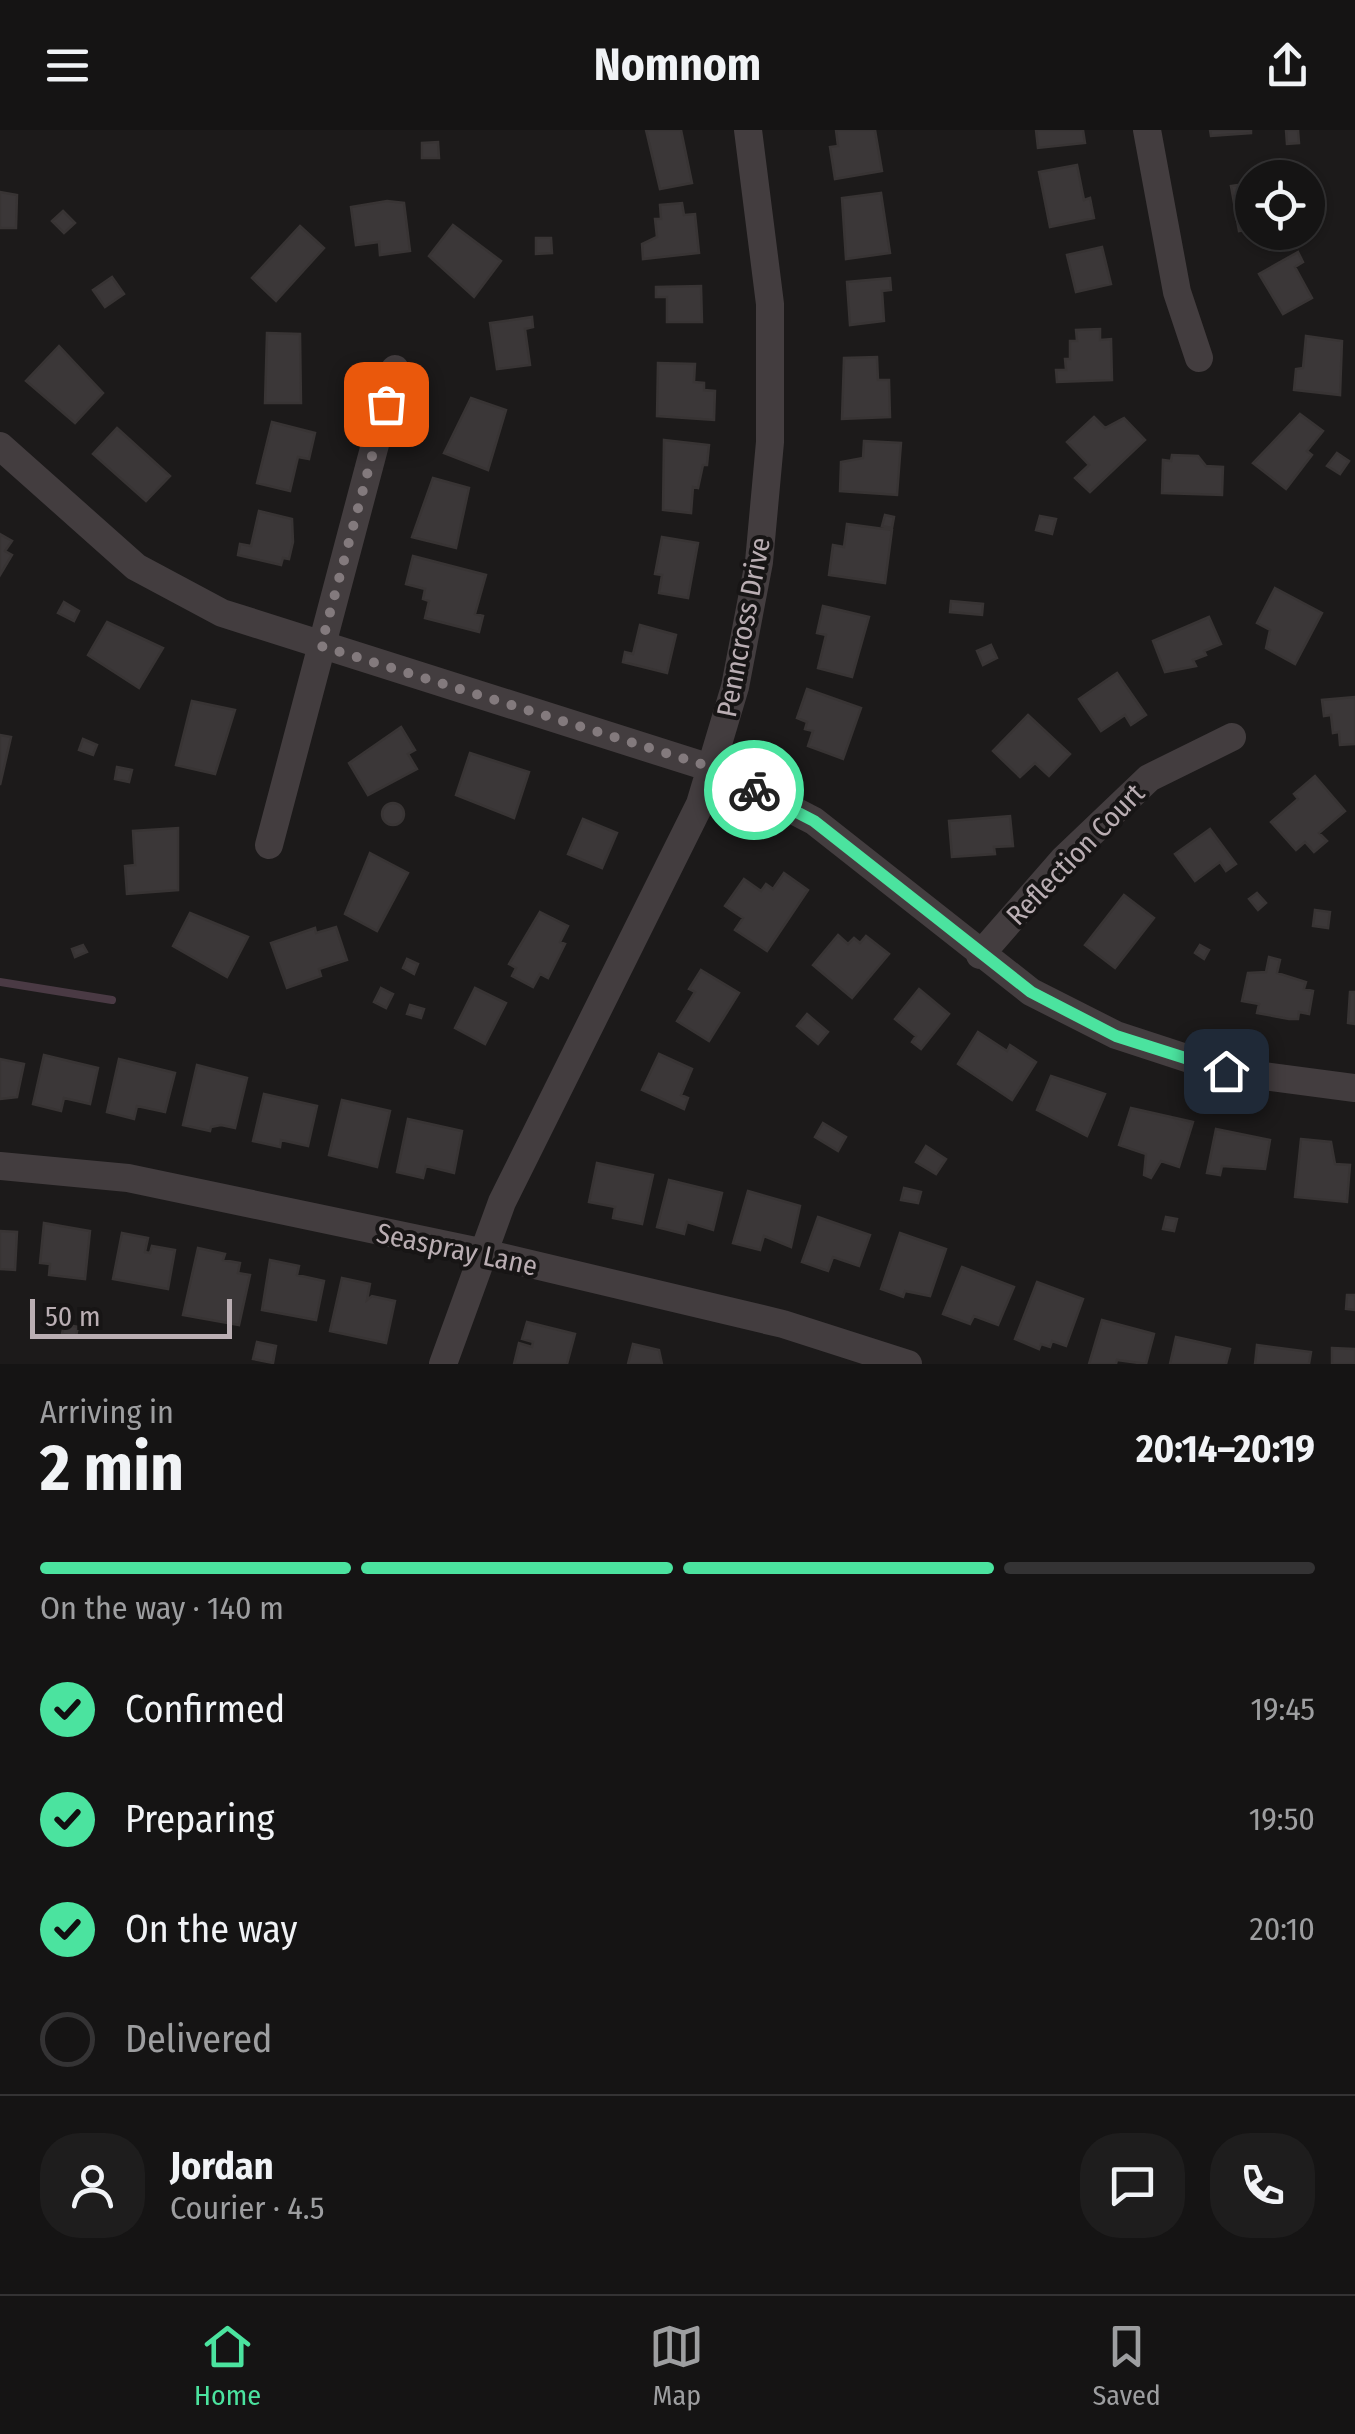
<!DOCTYPE html>
<html lang="en">
<head>
<meta charset="utf-8">
<style>
	body { margin:0; font-family:"Fira Sans Condensed",sans-serif; background:#1e1d1d; color:#f1f3f6; height:100vh; display:flex; flex-direction:column; font-size:38px; white-space:nowrap }
	* { box-sizing:border-box; margin:0 }
	p { font-size:32px; color:#9d9ea0 }
	.icon { flex:none; width:55px; height:55px; fill:none; stroke:currentColor; stroke-width:2; stroke-linecap:round; stroke-linejoin:round }
	.map { position:relative; height:1234px; overflow:hidden }
	.drawer { display:flex; flex-direction:column; background:#151414; flex:1 }
	.drawer>* { flex:none }
	.buttons { position:absolute; left:1235px; top:30px; display:grid; gap:20px }
	.buttons a { display:grid; place-items:center; width:90px; height:90px; border-radius:50%; background:#151414; box-shadow:0 2px 8px #0004,0 0 0 2px #343334; font-size:50px }
	.scale { position:absolute; left:30px; bottom:25px; width:202px; box-sizing:border-box; padding-left:10px; border:5px solid #baaeb3; border-top:0; font-size:28px; line-height:35px; white-space:nowrap; color:#baaeb3; -webkit-text-stroke:8px #171515; paint-order:stroke }
	.pin { position:absolute; display:grid; place-items:center; width:85px; height:85px; color:#fff; margin:-42px; border-radius:20px; box-shadow:0 5px 15px #0006 }
	.courier { position:absolute; display:grid; place-items:center; width:100px; height:100px; margin:-50px; border:8px solid #4be39f; border-radius:50%; background:#fff; color:#222; box-shadow:0 2px 12px #0007 }
	.headline em { font-style:normal; font-weight:700 }
	.headline div { display:flex; flex-direction:column-reverse }
	.headline { display:flex; align-items:center; justify-content:space-between; height:170px; padding:0 40px }
	h1 { font-size:65px; font-weight:700; line-height:75px }
	.bar { display:grid; grid-template-columns:repeat(4,1fr); gap:15px 10px; align-content:center; height:120px; padding:0 40px }
	.bar i { height:12px; border-radius:8px; background:#343334 }
	.bar .active { background:#4be39f }
	.bar p { grid-column:span 4 }
	.line { display:flex; align-items:center; gap:25px; padding:0 40px; border-top:2px solid #343334 }
	.line div { flex:1 }
	.round { display:grid; place-items:center; flex:none; width:105px; height:105px; border-radius:40px; background:#1e1d1d }
	ol { padding:0 40px; list-style:none }
	li { display:flex; align-items:center; gap:30px; height:110px }
	li p { margin-inline-start:auto }
	li .icon { padding:10px; border-radius:50%; background:#4be39f; color:#111; stroke-width:4 }
	li:last-child { color:#9d9ea0 }
	li i { width:55px; height:55px; border:5px solid #343334; border-radius:50% }
	header { display:flex; justify-content:space-between; align-items:center; height:130px; padding:0 40px; background:#151414; font-size:45px; font-weight:700 }
	.tabs { display:flex; justify-content:space-around; align-items:center; height:140px; border-top:2px solid #343334; background:#151414; font-size:28px; color:#9d9ea0 }
	.tabs a { display:grid; justify-items:center; gap:5px }
	.tabs .active { color:#4be39f }
	.map>svg:first-child { display:block }
	.lines { fill:none; stroke-linecap:round; stroke-linejoin:round }
	.stream { stroke:#4a3a44; stroke-width:8 }
	.building { fill:#3b3738; stroke:#383434; stroke-width:2.5 }
	.minor { stroke:#433d3f; stroke-width:28 }
	.done { stroke:#837a7d; stroke-width:10; stroke-dasharray:0 18 }
	.route { stroke:#4be39f; stroke-width:12 }
	.labels { text-anchor:middle; stroke-width:8; stroke-linejoin:round; paint-order:stroke }
	.street-label { font-size:28px; fill:#baaeb3; stroke:#171515 }
</style>
</head>
<body>
<header><svg class="icon" aria-label="menu" viewBox="0 0 24 24"><path d="M4 6h16M4 12h16M4 18h16"/></svg>Nomnom<svg class="icon" aria-label="share" viewBox="0 0 24 24"><path d="M12 15V3M7 8l5-5 5 5M5 13v7h14v-7"/></svg></header>
<div class="map">
<svg width="1355" height="1234" viewBox="0 0 1355 1234">
	<rect width="100%" height="100%" fill="#1c1a1a"/>
	<g class="lines">
		<path class="stream" d="M0,852l112,18"/>
	</g>
	<path class="building" d="M646,0h35l11,53 -32,6z
		M836,0h39l7,41 -47,8 -5,-32 8,-1z
		M1036,0h47l2,13 -47,5z
		M1210,0h41v3l-40,3z
		M1286,0h12l1,13 -12,1z
		M438,12l1,16h-17v-15z
		M1077,35l7,35 6,-2 4,20 -44,9 -11,-55z
		M1252,53v46l-13,2 -8,-45z
		M0,62l17,3 -1,33h-16z
		M881,63l9,60 -44,6 -4,-61z
		M387,71l17,2 6,48 -30,4 -1,-13 -23,3 -5,-38z
		M682,73l2,12 11,-1 4,39 -56,6 -1,-15 15,-7 -2,-18h6l-1,-14z
		M63,81l12,12 -11,10 -12,-12z
		M453,95l48,36 -27,36 -45,-41z
		M300,96l24,22 -48,53 -24,-23z
		M536,108h15l1,15 -16,1z
		M1102,117l9,37 -35,8 -9,-37z
		M1298,122l5,10 -8,5 17,31 -29,16 -24,-40z
		M112,147l12,17 -19,13 -12,-17z
		M890,148l1,12 -9,1 2,30 -34,4 -3,-43z
		M701,156l1,36h-35v-25h-11v-10z
		M532,187l1,10 -8,2 5,36 -33,4 -7,-46z
		M1100,199v11l11,-1 1,41 -55,2 -1,-12h10l-1,-11h5v-18h7l-1,-11z
		M267,203l33,1 1,69h-36z
		M1306,206l36,5 -2,54 -46,-5 2,-21 7,-1z
		M59,216l44,47 -28,30 -49,-42z
		M877,227l1,23h11l1,37 -48,2 2,-61z
		M658,233l37,1 -1,18 10,1v7l11,1 -1,29 -57,-4z
		M471,268l35,12 -18,60 -44,-17z
		M1300,284l23,17 -16,20 5,4 -26,34 -33,-26z
		M1094,287l11,11 19,-10 21,22 -55,52 -15,-14 14,-13 -22,-23z
		M272,292l43,11 -6,26 -11,-2 -8,34 -33,-8z
		M117,298l53,48 -24,25 -53,-47z
		M664,310l45,5 -2,20h-4l-5,23 -5,-1 -2,26 -28,-3z
		M864,311l37,2 -4,52 -57,-4 1,-29 22,-4z
		M1337,323l12,8 -9,13 -13,-8z
		M1172,325l26,1 8,10 17,1 -1,28 -60,-2 1,-33 8,1z
		M433,348l36,10 -13,60 -44,-11z
		M259,381l33,8 1,23 -4,17 -6,-1 -2,7 -43,-10 2,-11 11,2z
		M885,385l9,2 -2,11 -10,-2z
		M1040,386l16,3 -4,15 -16,-4z
		M847,394l45,6 -7,53 -56,-8 4,-30 11,2z
		M0,404l12,7 -7,10 7,4 -12,20z
		M662,407l36,6 -10,55 -29,-5 3,-18 -7,-1z
		M413,426l73,19 -11,39 8,2 -4,16 -54,-14 4,-17 -6,-2 2,-10 -19,-5z
		M1275,458l47,25 -27,51 -29,-16 4,-18 -13,-7z
		M951,471l32,3 -1,11 -32,-3z
		M64,472l15,9 -5,10 -16,-8z
		M823,476l46,11 -17,60 -34,-9 8,-33 -9,-2z
		M1209,487l12,27 -17,7 2,4 -13,5 3,6 -31,6 -12,-31z
		M107,492l56,26 -24,40 -51,-33z
		M640,495l36,10 -9,38 -44,-11 2,-10 8,2z
		M991,515l6,13 -14,7 -6,-14z
		M1117,543l29,42 -15,10 -6,-10 -24,16 -22,-32z
		M807,559l54,19 -18,51 -35,-13 5,-15 -8,-2 2,-7 -10,-4z
		M1355,567v47l-15,1 -1,-13 -6,1 -2,-18 -7,1 -2,-16z
		M192,571l43,9 -20,64 -39,-9z
		M1028,585l42,39 -21,22 -14,-13 -15,14 -27,-26z
		M401,597l14,23 -7,4 9,15 -49,26 -19,-32z
		M0,605l11,2 -11,48z
		M83,609l14,6 -4,10 -14,-5z
		M470,623l59,19 -15,46 -58,-23z
		M117,637l15,3 -3,12 -14,-3z
		M1315,646l30,35 -26,22 8,8 -13,11 -9,-10 -9,8 -25,-28 27,-23 -4,-5z
		M382 684a11 11 0 1 1 22 0a11 11 0 1 1-22 0Z
		M1010,686l3,30 -19,1 1,7 -43,3 -3,-36z
		M583,689l34,14 -15,35 -34,-14z
		M178,698v62l-51,4 -2,-28 10,-1 -2,-34z
		M1210,699l26,35 -10,7 -6,-9 -25,19 -20,-27z
		M370,723l38,20 -31,58 -32,-17z
		M784,743l24,17 -41,61 -32,-21 8,-12 -18,-12 19,-27 17,12 5,-7 7,5z
		M1257,763l9,10 -8,7 -9,-11z
		M1124,765l30,23 -39,50 -30,-23z
		M1315,780l15,2 -2,16 -15,-2z
		M540,782l28,14 -8,16 5,2 -17,34 -8,-4 -7,13 -21,-11 4,-8 -7,-4z
		M190,783l58,24 -21,40 -54,-31z
		M336,797l11,33 -28,9 2,7 -34,12 -16,-45 44,-15 1,5z
		M838,805l10,9 6,-6 6,5 6,-7 23,18 -37,44 -39,-33z
		M83,815l4,7 -12,5 -3,-8z
		M1200,815l9,5 -5,9 -9,-6z
		M1269,827l11,3 -3,13 29,9 -2,7 9,2 -4,23 -10,-2 -1,7h-9l-32,-6 2,-9 -17,-3 6,-28 18,-1z
		M407,829l11,5 -4,10 -11,-6z
		M701,840l38,23 -30,48 -32,-20 18,-29 -6,-3z
		M381,858l12,6 -7,14 -12,-6z
		M475,858l31,15 -21,41 -30,-16z
		M919,859l30,25 -28,35 -9,-7 4,-6 -21,-17z
		M1350,862h5v32l-7,-1z
		M410,875l14,4 -3,9 -14,-4z
		M807,884l21,18 -10,12 -21,-18z
		M978,902l29,19 3,-6 26,17 -24,38 -54,-36z
		M659,924l33,15 -11,26 7,3 -4,11 -42,-19z
		M44,925l54,13 -8,36 -26,-6 -3,13 -28,-7z
		M0,929l24,5 -7,33 -17,2z
		M119,929l56,14 -10,39 -28,-6 -3,13 -27,-7z
		M197,935l50,13 -12,50 -14,-3 -10,2 -1,4 -27,-6z
		M1051,946l54,18 -18,42 -50,-26z
		M264,964l53,12 -9,40 -27,-6 -1,7 -27,-6z
		M342,970l48,11 -13,56 -48,-12z
		M1131,978l62,14 -14,45 -18,-6 -10,17 -7,-3 2,-21 -27,-9z
		M408,989l54,12 -8,42 -28,-7 -3,12 -26,-6z
		M823,993l23,14 -8,14 -23,-14z
		M1216,999l54,11 -5,29 -43,-3 -2,9 -13,-2z
		M1301,1009l30,3 4,22 15,1 -3,37 -52,-5z
		M926,1016l20,13 -10,15 -20,-12z
		M597,1033l56,12 -11,49 -29,-6 2,-11 -26,-5z
		M669,1050l53,13 -9,37 -26,-8 -3,12 -27,-7z
		M904,1058l17,4 -3,11 -17,-3z
		M748,1061l52,15 -9,41 -27,-11 -4,14 -27,-7z
		M818,1087l52,18 -11,31 -26,-9 -5,14 -26,-9z
		M1166,1087l11,2 -3,12 -11,-2z
		M44,1093l46,8 -5,48 -36,-4 1,-11 -10,-1z
		M0,1101l17,1 -2,38 -15,-1z
		M122,1103l26,5 -3,14 5,1 2,-7 23,4 -7,39 -55,-10z
		M900,1103l46,16 -16,47 -25,-5 -2,6 -22,-8z
		M198,1118l27,6 -2,6 17,3 -2,10 12,2 -11,50 -56,-10z
		M270,1130l29,6 -2,9 27,6 -8,39 -54,-10z
		M962,1137l52,20 -16,38 -24,-9 -4,8 -27,-10z
		M342,1148l28,6 -3,16 5,-4 23,5 -9,42 -56,-12z
		M1037,1152l46,17 -17,47 -14,-5 -2,6 -9,-3 -2,5 -24,-10z
		M1347,1165h8v15l-9,-1z
		M1102,1190l52,14 -8,30 -29,-4 -1,4h-27z
		M527,1192l48,12 -8,30h-53l5,-21 13,4 1,-5 -11,-3z
		M64,1194l14,3 -2,9 -14,-2z
		M1176,1207l54,12 -4,15h-56z
		M257,1212l19,4 -3,17 -20,-4z
		M633,1214l26,6 3,14h-34z
		M1257,1215l54,7 -2,12h-54z
		M1332,1218l23,1v15h-23z"/>
	<g class="lines">
		<path class="minor" d="M1147,0l30,162 22,66
			M0,316l136,121 86,46 492,156 100,52 217,171 85,43 110,36 129,17
			M269,715l126,-476
			M980,825l83,-95 86,-82 83,-41
			M0,1036l128,12 352,74 303,72 125,40
			M443,1234l59,-162 198,-398 35,-117 24,-125 11,-120v-138l-22,-174"/>
	</g>
	<g class="lines">
		<path class="done" d="M386,274l-65,242 393,122 40,22"/>
		<path class="route" d="M754,660l60,31 217,171 85,44 110,35"/>
	</g>
	<g class="labels">
		<g class="street-label">
			<text transform="translate(743 497) rotate(-79)" y="10">Penncross Drive</text>
			<text transform="translate(1075 724) rotate(-46)" y="10">Reflection Court</text>
			<text transform="translate(457 1119) rotate(12)" y="10">Seaspray Lane</text>
		</g>
	</g>
</svg>
<div class="buttons">
<a><svg class="icon" aria-label="locate" viewBox="0 0 24 24"><circle cx="12" cy="12" r="6"/><path d="M12 2v4M12 18v4M2 12h4M18 12h4"/></svg></a>
</div>
<div class="scale">50 m</div>
<div class="pin" style="left:386px;top:274px;background:#ea580c"><svg class="icon" aria-label="bag" viewBox="0 0 24 24"><path d="M5 8h14l-1 12H6zM9 8a3 3 0 0 1 6 0"/></svg></div>
<div class="pin" style="left:1226px;top:941px;background:#1f2937"><svg class="icon" aria-label="home" viewBox="0 0 24 24"><path d="M3 11l9-7 9 7M6 9v11h12V9"/></svg></div>
<div class="courier" style="left:754px;top:660px"><svg class="icon" aria-label="bike" viewBox="0 0 24 24"><circle cx="6" cy="16" r="4"/><circle cx="18" cy="16" r="4"/><path d="M6 16l4-8h5l3 8M10 8l3 8H6M13 5h3"/></svg></div>
</div>
<section class="drawer">
<div class="headline"><div><h1>2 min</h1><p>Arriving in</p></div><em>20:14–20:19</em></div>
<div class="bar"><i class="active"></i><i class="active"></i><i class="active"></i><i></i><p>On the way · 140 m</p></div>
<ol>
<li><svg class="icon" aria-label="check" viewBox="0 0 24 24"><path d="M5 12l5 5 9-10"/></svg>Confirmed<p>19:45</p></li>
<li><svg class="icon" aria-label="check" viewBox="0 0 24 24"><path d="M5 12l5 5 9-10"/></svg>Preparing<p>19:50</p></li>
<li><svg class="icon" aria-label="check" viewBox="0 0 24 24"><path d="M5 12l5 5 9-10"/></svg>On the way<p>20:10</p></li>
<li><i></i>Delivered</li>
</ol>
<div class="line" style="height:180px"><a class="round"><svg class="icon" aria-label="person" viewBox="0 0 24 24"><circle cx="12" cy="8" r="4"/><path d="M4 21q1-7 8-7t8 7"/></svg></a><div><b>Jordan</b><p>Courier · 4.5</p></div><a class="round"><svg class="icon" aria-label="chat" viewBox="0 0 24 24"><path d="M4 5h16v11H9l-5 4z"/></svg></a><a class="round"><svg class="icon" aria-label="phone" viewBox="0 0 24 24"><path d="M5 4h4l2 5-3 2q2 4 5 5l2-3 5 2v4C11 20 4 13 5 4z"/></svg></a></div>
</section>
<nav class="tabs">
<a class="active"><svg class="icon" aria-label="home" viewBox="0 0 24 24"><path d="M3 11l9-7 9 7M6 9v11h12V9"/></svg>Home</a>
<a><svg class="icon" aria-label="map" viewBox="0 0 24 24"><path d="M3 6l6-2 6 2 6-2v14l-6 2-6-2-6 2zM9 4v14M15 6v14"/></svg>Map</a>
<a><svg class="icon" aria-label="saved" viewBox="0 0 24 24"><path d="M7 4h10v16l-5-4-5 4z"/></svg>Saved</a>
</nav>
</body>
</html>
